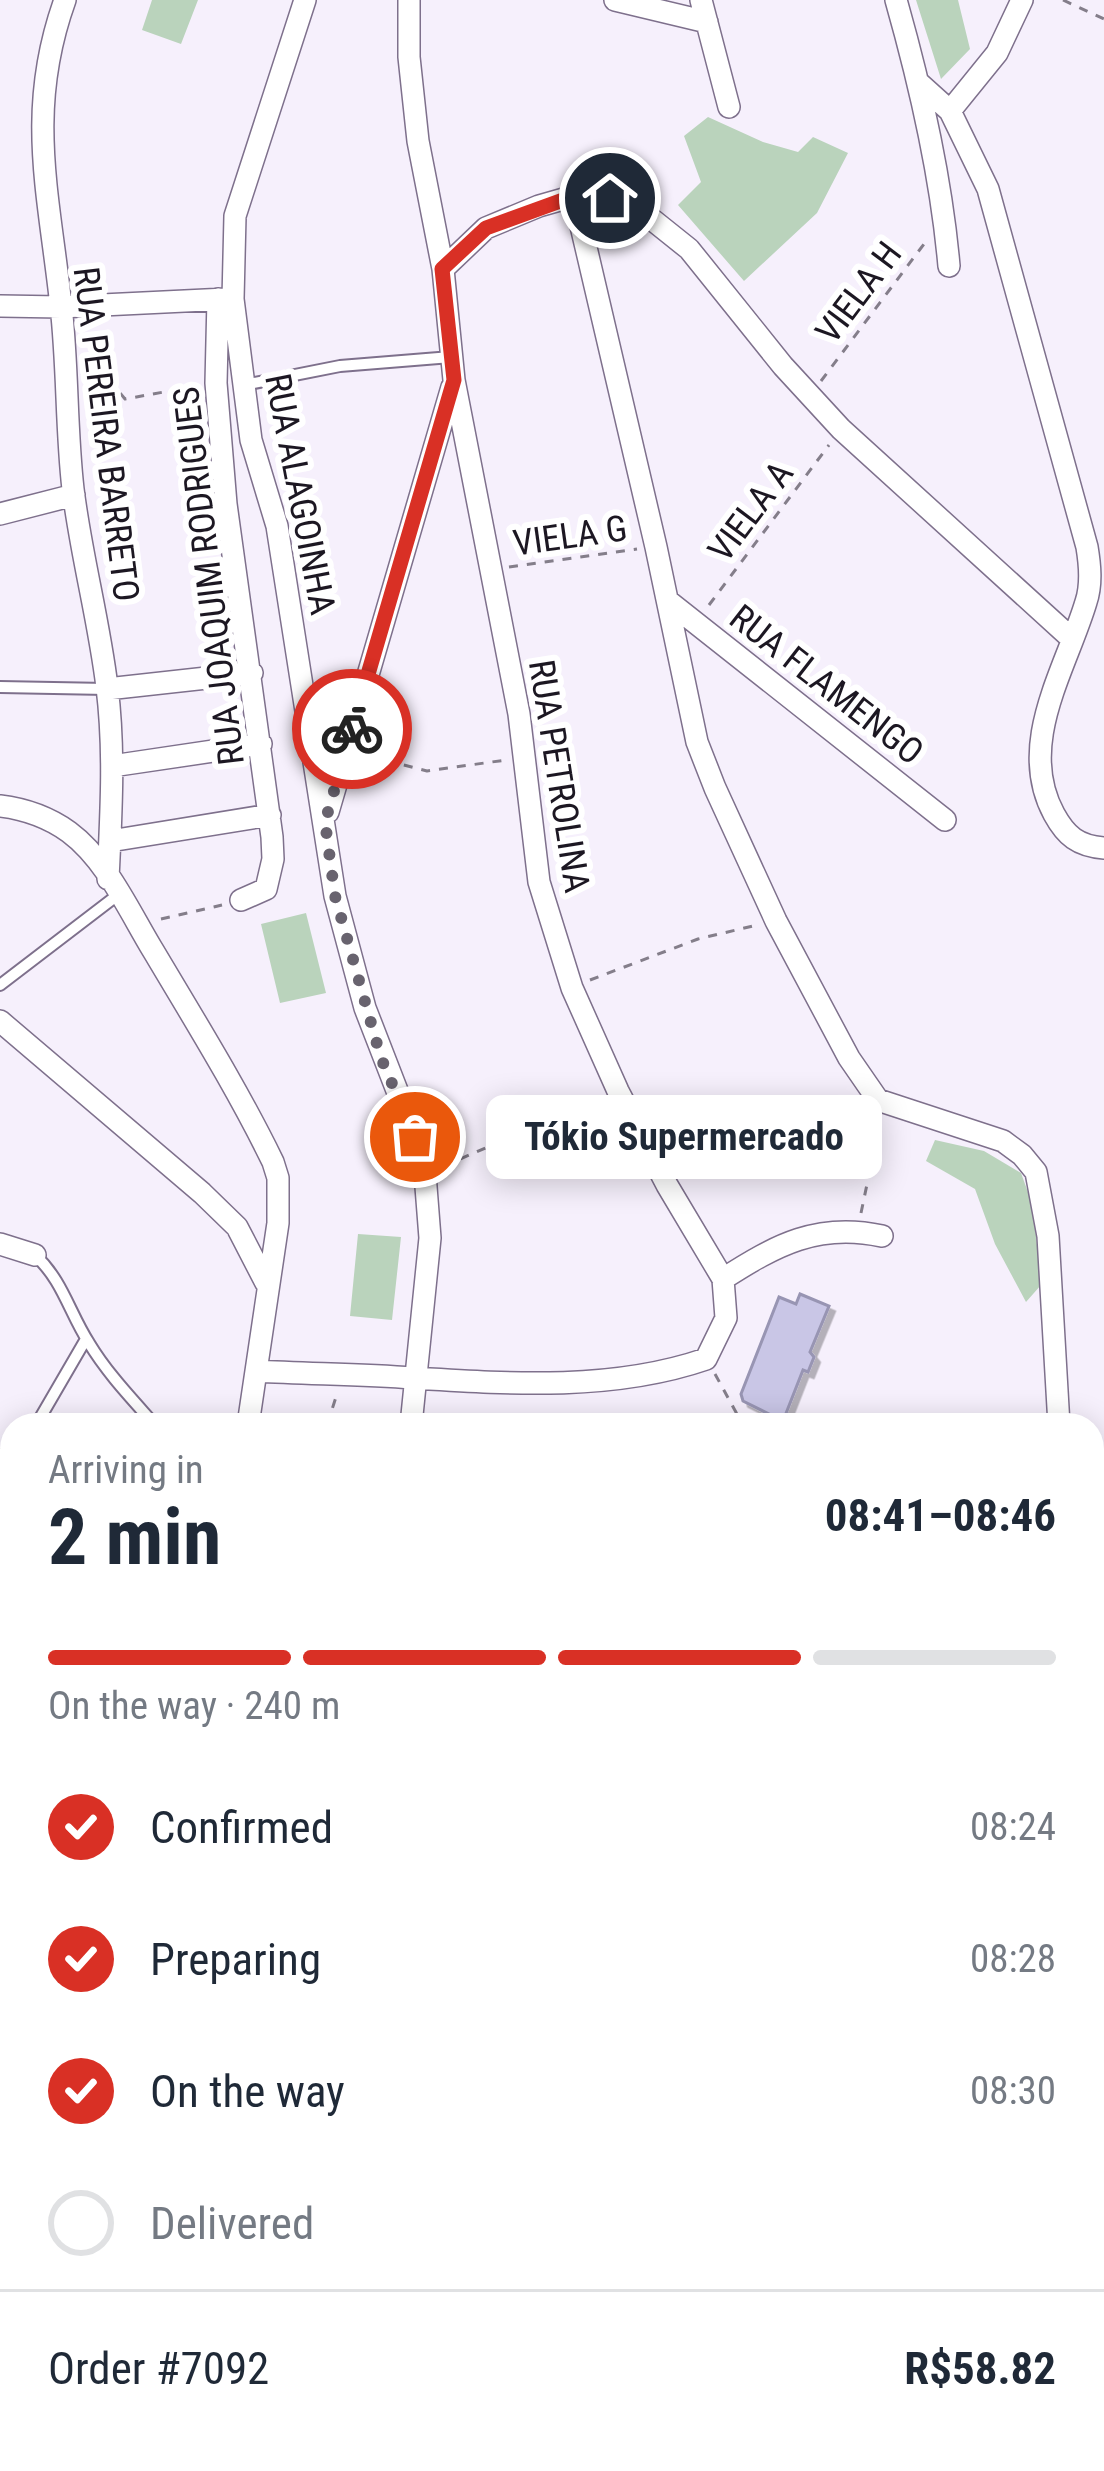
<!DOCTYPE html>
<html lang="en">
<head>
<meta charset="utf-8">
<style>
	body { margin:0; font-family:"Roboto Condensed",sans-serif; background:#f6f6f7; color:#1f2937; height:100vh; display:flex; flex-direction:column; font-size:45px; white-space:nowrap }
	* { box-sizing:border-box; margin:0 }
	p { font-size:39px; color:#747a83 }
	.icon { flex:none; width:66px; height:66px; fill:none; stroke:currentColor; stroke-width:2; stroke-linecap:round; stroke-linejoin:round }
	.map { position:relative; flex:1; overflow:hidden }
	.drawer { position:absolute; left:0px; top:1413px; width:1104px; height:1059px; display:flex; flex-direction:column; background:#fff; border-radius:36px 36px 0 0; box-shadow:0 6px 30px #0003 }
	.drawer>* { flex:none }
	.pin { position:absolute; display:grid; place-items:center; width:102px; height:102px; color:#fff; margin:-51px; border:6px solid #fff; border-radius:50%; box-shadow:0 3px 12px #0007 }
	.courier { position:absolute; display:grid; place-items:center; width:120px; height:120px; margin:-60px; border:9px solid #d93025; border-radius:50%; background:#fff; color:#222; box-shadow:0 3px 15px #0007 }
	.bubble { position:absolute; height:84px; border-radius:18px; background:#fff; box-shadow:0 6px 30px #0003; font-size:39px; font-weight:700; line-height:84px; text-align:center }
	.overview em { font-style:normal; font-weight:700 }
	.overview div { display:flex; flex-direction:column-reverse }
	.overview { display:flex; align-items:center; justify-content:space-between; height:204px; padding:0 48px }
	h1 { font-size:78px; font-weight:700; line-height:90px }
	.bar { display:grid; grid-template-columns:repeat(4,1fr); gap:18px 12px; align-content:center; height:144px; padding:0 48px }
	.bar i { height:15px; border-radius:9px; background:#e0e1e3 }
	.bar .current { background:#d93025 }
	.bar p { grid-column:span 4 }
	.line { display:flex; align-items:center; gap:30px; padding:0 48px; border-top:3px solid #e0e1e3 }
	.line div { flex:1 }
	ol { padding:0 48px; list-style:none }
	li { display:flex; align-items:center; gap:36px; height:132px }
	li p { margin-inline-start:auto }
	li .icon { padding:12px; border-radius:50%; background:#d93025; color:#fff; stroke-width:4 }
	li:last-child { color:#747a83 }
	li i { width:66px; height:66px; border:6px solid #e0e1e3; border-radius:50% }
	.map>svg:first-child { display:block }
	.green { fill:#bad3bc }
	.building { fill:#c9c6e6; stroke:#9895b3; stroke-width:3; filter:url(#shadow) }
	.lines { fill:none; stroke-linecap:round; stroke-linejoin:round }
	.lane-casing { stroke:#7e708c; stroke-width:14 }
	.street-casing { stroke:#7e708c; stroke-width:24 }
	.path { stroke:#847e8a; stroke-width:3; stroke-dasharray:9 9; stroke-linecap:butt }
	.lane { stroke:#fff; stroke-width:10 }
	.street { stroke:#fff; stroke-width:21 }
	.done { stroke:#68636e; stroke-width:12; stroke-dasharray:0 21.6 }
	.route { stroke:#d93025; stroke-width:15 }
	.labels { text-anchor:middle; stroke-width:12; stroke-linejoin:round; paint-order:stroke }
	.street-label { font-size:36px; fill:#1c1722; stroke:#fff }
</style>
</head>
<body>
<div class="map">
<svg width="1104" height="2471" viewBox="0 0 1104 2471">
	<defs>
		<filter id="shadow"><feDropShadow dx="5.5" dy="5.5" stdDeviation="0" flood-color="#0004"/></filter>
	</defs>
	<rect width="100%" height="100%" fill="#f6f0fc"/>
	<path class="green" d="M152,0h46l-17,44 -39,-14z
		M916,0h42l12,49 -29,30z
		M708,117l55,25 35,10 15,-15 35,16 -31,60 -73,68 -66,-76 23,-23 -17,-46z
		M306,913l20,80 -46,10 -19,-79z
		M935,1140l49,11 37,22 12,33 8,79 -15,17 -31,-58 -20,-55 -49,-28z
		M358,1234l43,3 -9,83 -42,-4z"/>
	<path class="building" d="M800,1294l29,12 -19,46 4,5 -6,15 -5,-2 -20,51 -40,-20 -2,-7 38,-97 17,7z"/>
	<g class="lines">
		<defs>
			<path id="lane" d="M244,385l96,-19 111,-9
				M0,687l107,2
				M0,985l119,-91
				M35,1255c28,26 34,57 54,88 18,30 43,56 66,82
				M36,1425l50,-86"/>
			<path id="street" d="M65,0c-40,111 -16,194 -4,306 7,61 5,122 12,183 8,66 26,131 34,198 8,64 4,128 1,192
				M305,0l-70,216 -2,83 18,141 26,86 58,370 30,112 50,129 10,37 5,64 -19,187
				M615,0l92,22
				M701,0l28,107
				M896,0c25,88 45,175 53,266
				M920,84l30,27 38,78 99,358c3,18 5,37 -1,55 -20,67 -70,142 -32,212 12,22 24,32 50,34
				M950,111l47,-58 25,-53
				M574,196l82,351 41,195 18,46 61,133 73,137 29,42 125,41 19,14 14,17 12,64 11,189
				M443,269l43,-41 53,-22 35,-10 36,2 29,11 50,40 94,117 58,63 231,210
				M218,299l-2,84 10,121 46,333 1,22 -7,30 -25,11
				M0,306l61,1 165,-8
				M0,514l74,-19
				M668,601l277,219
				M107,689l145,-16
				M112,766l149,-22
				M0,806c25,3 48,11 69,26 38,28 61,81 85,120 41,69 84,138 119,210l5,16v45l-30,202
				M328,812l124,-425
				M110,841l160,-26
				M0,1021l202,172 35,34 29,56
				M0,1244l35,11
				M723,1279c53,-34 95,-57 159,-43
				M256,1371c52,3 105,3 157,7 97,6 200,13 293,-19l20,-41 -3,-39 -56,-94 -49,-94 -46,-103 -33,-106 -20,-168 -65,-334 -11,-111 -25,-128 -9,-84v-57
				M0,1460l12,1
				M0,1628h12
				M0,1696l12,-1
				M1092,1796l12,5
				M1092,2237l12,16
				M0,2300l12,-6
				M1092,2426l12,-52
				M690,2460l10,11
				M92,2471l4,-11
				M337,2471l5,-11
				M387,2471l4,-11
				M613,2471l2,-11
				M1083,2471l2,-11"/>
		</defs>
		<use href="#lane" class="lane-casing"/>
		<use href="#street" class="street-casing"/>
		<path class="path" d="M1063,0l41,19
			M821,381l106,-141
			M89,383h23l13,16 72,-13
			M509,567l128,-18
			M709,605l120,-160
			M369,756l58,15 79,-11
			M161,919l61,-14
			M590,980l108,-41 59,-14
			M444,1166l156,-68
			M861,1213l19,-91
			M715,1374l28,51
			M327,1425l10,-31
			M1092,2318l12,6"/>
		<use href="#lane" class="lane"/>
		<use href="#street" class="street"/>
	</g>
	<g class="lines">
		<path class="done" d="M352,729l-27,93 10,74 46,162 34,79"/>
		<path class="route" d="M352,729l102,-349 -12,-111 44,-41 88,-32 36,2"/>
	</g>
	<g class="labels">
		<g class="street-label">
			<text transform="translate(858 292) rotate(-53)" y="13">VIELA H</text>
			<text transform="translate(107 434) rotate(83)" y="13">RUA PEREIRA BARRETO</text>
			<text transform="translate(301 494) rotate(79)" y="13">RUA ALAGOINHA</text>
			<text transform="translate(750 511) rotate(-53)" y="13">VIELA A</text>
			<text transform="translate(570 535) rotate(-8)" y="13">VIELA G</text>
			<text transform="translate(208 576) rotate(-97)" y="13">RUA JOAQUIM RODRIGUES</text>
			<text transform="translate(827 684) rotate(38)" y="13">RUA FLAMENGO</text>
			<text transform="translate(560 776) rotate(81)" y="13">RUA PETROLINA</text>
		</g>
	</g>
</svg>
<div class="pin" style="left:415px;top:1137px;background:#ea580c"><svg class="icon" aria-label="bag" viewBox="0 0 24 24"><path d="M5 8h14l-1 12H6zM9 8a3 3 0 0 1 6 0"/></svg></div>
<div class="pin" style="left:610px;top:198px;background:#1f2937"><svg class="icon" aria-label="home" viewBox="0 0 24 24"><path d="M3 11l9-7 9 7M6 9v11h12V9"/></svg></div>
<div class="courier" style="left:352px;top:729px"><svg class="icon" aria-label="bike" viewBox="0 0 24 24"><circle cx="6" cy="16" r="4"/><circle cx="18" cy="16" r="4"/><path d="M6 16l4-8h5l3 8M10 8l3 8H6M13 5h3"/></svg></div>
<div class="bubble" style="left:486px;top:1095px;width:396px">Tókio Supermercado</div>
<section class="drawer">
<div class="overview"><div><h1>2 min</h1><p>Arriving in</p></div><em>08:41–08:46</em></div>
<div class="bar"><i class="current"></i><i class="current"></i><i class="current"></i><i></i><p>On the way · 240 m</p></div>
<ol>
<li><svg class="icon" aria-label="check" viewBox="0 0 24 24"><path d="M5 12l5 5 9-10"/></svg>Confirmed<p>08:24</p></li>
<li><svg class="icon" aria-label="check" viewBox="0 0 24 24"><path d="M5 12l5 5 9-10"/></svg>Preparing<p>08:28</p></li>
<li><svg class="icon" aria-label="check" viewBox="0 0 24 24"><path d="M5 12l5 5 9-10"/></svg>On the way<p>08:30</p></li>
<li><i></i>Delivered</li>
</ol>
<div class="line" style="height:156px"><div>Order #7092</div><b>R$58.82</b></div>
</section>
</div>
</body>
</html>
